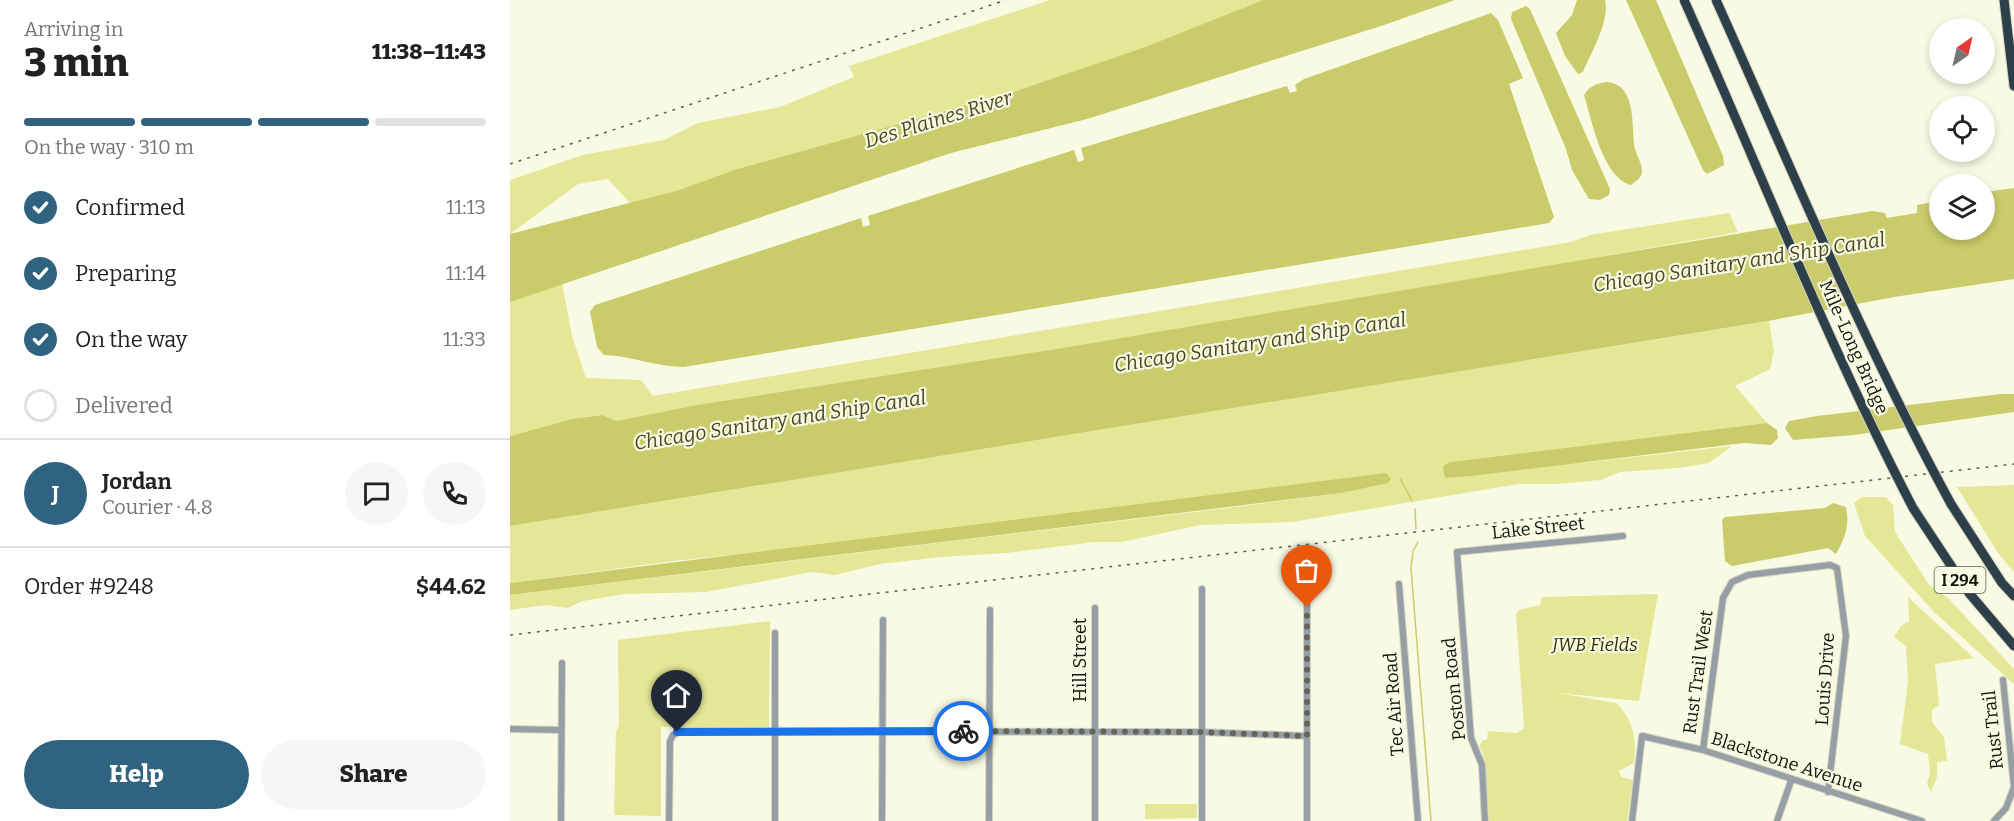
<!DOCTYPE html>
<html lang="en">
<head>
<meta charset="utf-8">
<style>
	body { margin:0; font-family:Bitter,serif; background:#f6f6f6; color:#222; height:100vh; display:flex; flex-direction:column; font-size:22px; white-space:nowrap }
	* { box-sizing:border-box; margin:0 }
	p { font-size:20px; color:#767676 }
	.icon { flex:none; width:33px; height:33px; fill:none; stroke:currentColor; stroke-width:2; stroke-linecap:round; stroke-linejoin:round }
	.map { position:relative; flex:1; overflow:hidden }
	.panel { display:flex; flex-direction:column; background:#fff; width:510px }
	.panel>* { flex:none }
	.needle { width:39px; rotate:34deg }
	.controls { position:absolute; left:1419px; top:18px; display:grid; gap:12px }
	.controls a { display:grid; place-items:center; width:66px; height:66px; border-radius:50%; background:#fff; box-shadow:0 3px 9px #0003; font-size:30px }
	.pin { position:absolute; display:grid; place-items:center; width:51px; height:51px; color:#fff; margin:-62px -26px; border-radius:50% 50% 50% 0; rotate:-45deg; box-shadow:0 0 6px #0007 }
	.pin .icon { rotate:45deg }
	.courier { position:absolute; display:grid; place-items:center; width:60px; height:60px; margin:-30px; border:4px solid #1a73e8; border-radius:50%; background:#fff; color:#222; box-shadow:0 2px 8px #0007 }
	.summary em { font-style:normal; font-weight:800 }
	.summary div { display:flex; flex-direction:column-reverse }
	.summary { display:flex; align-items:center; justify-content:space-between; height:102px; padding:0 24px }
	h1 { font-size:39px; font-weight:800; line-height:45px }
	.bar { display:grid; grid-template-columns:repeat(4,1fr); gap:9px 6px; align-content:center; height:72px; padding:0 24px }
	.bar i { height:8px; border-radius:4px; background:#e0e0e0 }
	.bar .on { background:#2f6380 }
	.bar p { grid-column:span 4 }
	.line { display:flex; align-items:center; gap:15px; padding:0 24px; border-top:2px solid #e0e0e0 }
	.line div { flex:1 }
	.round { display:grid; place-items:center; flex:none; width:63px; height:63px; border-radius:32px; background:#f6f6f6 }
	ol { padding:0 24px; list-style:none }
	li { display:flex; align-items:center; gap:18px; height:66px }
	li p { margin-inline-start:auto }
	li .icon { padding:6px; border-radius:50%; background:#2f6380; color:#fff; stroke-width:4 }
	li:last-child { color:#767676 }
	li i { width:33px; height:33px; border:3px solid #e0e0e0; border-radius:50% }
	.action { display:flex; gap:12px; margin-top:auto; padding:12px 24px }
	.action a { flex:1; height:69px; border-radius:36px; background:#2f6380; color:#fff; font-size:24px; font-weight:800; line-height:69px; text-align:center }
	.action a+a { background:#f6f6f6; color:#222 }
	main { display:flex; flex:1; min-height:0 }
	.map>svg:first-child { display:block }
	.green { fill:#e5e796 }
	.water { fill:#cacb6b }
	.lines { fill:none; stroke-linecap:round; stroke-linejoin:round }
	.stream { stroke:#cacb6b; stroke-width:1.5 }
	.minor-casing { stroke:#d4d5c1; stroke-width:8 }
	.highway-casing { stroke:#d4d5c1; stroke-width:11 }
	.minor { stroke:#969fa5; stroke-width:6 }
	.highway { stroke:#2d3f49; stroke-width:9 }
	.rail { stroke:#5e5f53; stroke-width:1.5; stroke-dasharray:3 6; stroke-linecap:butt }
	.highway-bridge-casing { stroke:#d4d5c1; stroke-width:11; stroke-linecap:butt }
	.highway-bridge { stroke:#2d3f49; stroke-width:9 }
	.done { stroke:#646558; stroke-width:6; stroke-dasharray:0 10.8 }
	.route { stroke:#1a73e8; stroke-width:8 }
	.labels { text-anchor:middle; stroke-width:4.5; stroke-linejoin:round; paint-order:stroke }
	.shield { fill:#f8fae3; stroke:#585a4d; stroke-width:1.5 }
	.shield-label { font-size:16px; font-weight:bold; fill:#14150d }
	.street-label { font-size:18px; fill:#14150d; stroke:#f8fae3 }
	.park-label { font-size:18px; font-style:italic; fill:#2f2f04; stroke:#f8fae3 }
	.water-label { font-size:20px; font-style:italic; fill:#494a21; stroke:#f8fae3 }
</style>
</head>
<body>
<main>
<section class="panel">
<div class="summary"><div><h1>3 min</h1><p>Arriving in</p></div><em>11:38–11:43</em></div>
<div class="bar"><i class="on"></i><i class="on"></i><i class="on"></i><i></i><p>On the way · 310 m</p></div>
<ol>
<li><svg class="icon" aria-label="check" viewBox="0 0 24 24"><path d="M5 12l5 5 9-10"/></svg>Confirmed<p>11:13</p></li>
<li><svg class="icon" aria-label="check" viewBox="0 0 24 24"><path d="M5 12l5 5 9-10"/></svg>Preparing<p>11:14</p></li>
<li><svg class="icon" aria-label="check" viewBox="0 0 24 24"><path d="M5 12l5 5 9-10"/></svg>On the way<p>11:33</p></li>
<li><i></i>Delivered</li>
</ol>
<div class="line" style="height:108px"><b class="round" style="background:#2f6380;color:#fff">J</b><div><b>Jordan</b><p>Courier · 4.8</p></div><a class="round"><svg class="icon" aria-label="chat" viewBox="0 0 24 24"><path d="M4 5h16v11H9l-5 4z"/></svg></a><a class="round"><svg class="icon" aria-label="phone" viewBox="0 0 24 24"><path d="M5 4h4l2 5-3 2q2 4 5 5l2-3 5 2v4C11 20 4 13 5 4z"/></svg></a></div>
<div class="line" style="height:78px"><div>Order #9248</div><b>$44.62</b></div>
<div class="action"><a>Help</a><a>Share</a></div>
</section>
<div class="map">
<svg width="1504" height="821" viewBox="0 0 1504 821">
	<rect width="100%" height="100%" fill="#f8fae3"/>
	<path class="green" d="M540,0h213l-118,47 -129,44 -282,79 -55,20 -49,13 -22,-24 -30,5 -68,50v-54l73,-25 81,-15 34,-17 82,-16 74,-30 -5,-11z
		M1219,213l9,19 -182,33 -488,82 -371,58 -81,16 -15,-6 -29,4 -62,17v-134l52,-19 10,53 14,42 55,2 12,16 918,-154 19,-7z
		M1259,321l5,30 -4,18 -35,17 32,37 -317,39 -7,4 139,-3 150,-17 -23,17 -31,5 -58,4 -20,8 -44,4h-38l-226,38 -92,3 -78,17h-28l-88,11 -65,4 -61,7 -45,11 -23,-3 -106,20 -81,2 -42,7 -16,7 -21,-3 -36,5v-15l717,-87 115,-15 46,-10 -714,78 -164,22v-57z
		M1504,485v87l-16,-19 -41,-66z
		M1352,497h24l7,8 2,27 34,53 19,13 66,71v15l-80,-72 -69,-76 -11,-33z
		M1148,594l-19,107 -81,-8 58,10c17,15 21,38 18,60l-15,8 2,6 12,3 -6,41h-138l-6,-68 -4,-7 4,-6h4l1,-9 29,2 7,-5 -8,-114 3,-4 21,-5 2,-8z
		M1398,597l66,61 -39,6 4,41 -7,5v12l12,15 3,24 -10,1v15l-6,15 -4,-8 3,-12 -2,-18 -28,-10 8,-63 -2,-35 -12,-9 7,-11 8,-5z
		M260,621l-1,106h-108v89l-47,-1 2,-83 3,-7 -1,-85z
		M635,804h52v14l-52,1z"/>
	<path class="water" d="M753,0h192l-74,26 -294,93 -136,34 -441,149v-68l169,-44 55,-20 282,-79 129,-44z
		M1067,0h28c5,22 -14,52 -22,72l-5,2 -13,-18 -9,-23 16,-18z
		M1116,0h30l67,156 1,9 -17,9 -4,-4z
		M1016,6l4,3 80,180 -1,6 -9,5 -11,-1 -17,-29 -6,-21 -55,-130 1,-7z
		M981,13l7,7 25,58 -14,6 45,133 -5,6 -865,144c-27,0 -52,-11 -80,-12l-7,-8 -7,-35 5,-7 266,-87 2,9 7,-2 -2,-9 206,-66 4,12 6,-2 -3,-12 206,-62 3,7 7,-2 -2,-6 9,-6z
		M1096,82c32,2 25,45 29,67 2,7 7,15 7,22 0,7 -6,10 -11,14 -28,-7 -39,-64 -47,-90 5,-9 12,-11 22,-13z
		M1504,188v91l-120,18 -126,24 -1258,205v-90l62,-17 30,-4 14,6 81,-16 371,-58 804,-136 13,2 2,5 30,-5v-8l22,-4 1,29h44l1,-38z
		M1491,394h13v18l-160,23 -61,5 -8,-12 4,-7 28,-5z
		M1257,423l10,7 1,8 -7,7 -27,-2 -273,33 -26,2 -2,-12 7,-4z
		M876,473l5,6 -3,4 -46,10 -832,102v-12z
		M1323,503l13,4c4,18 -1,31 -10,47l-8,-6 -96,18 -7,-5 -3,-41 3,-3 100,-9z"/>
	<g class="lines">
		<path class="stream" d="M890,478l12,23
			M905,509l1,20
			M908,542l-5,9 -2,17 20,253"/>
		<defs>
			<path id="minor" d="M889,584l19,237
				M797,586v235
				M265,633v188
				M0,729l51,1
				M1193,750l20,-152 9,-16 16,-7 82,-10 7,3 9,68 -18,156
				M51,821l1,-158
				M159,821l1,-80 3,-6 8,-4 520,1 106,4
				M372,821l1,-201
				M479,821l1,-211
				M585,821v-213
				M692,821v-232
				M975,821l-3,-56 -11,-27 -14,-186 166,-16
				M1122,821l10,-85 61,14 219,71
				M1267,821l14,-40
				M1484,821l12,-13 8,-21 -11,-107"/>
			<path id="highway" d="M1494,0l10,86
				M1441,504l51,79 12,13
				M1403,508l56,85 45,53"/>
		</defs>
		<use href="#minor" class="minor-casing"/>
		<use href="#highway" class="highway-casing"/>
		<use href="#minor" class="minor"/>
		<use href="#highway" class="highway"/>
		<path class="rail" d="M0,164l496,-164
			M0,635l1504,-171"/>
		<defs>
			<path id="highway-bridge" d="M1174,0c76,170 143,343 229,508
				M1206,0c76,169 146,341 235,504"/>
		</defs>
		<use href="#highway-bridge" class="highway-bridge-casing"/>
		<use href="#highway-bridge" class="highway-bridge"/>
	</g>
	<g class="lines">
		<path class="done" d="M453,731l237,1 107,4v-129"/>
		<path class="route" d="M167,732l286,-1"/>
	</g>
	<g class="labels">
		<rect class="shield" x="1424.5" y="567" width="51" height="26" rx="4.5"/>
		<g class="shield-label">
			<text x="1450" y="586">I 294</text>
		</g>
		<g class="street-label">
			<text transform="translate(1344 347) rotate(66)" y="6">Mile-Long Bridge</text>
			<text transform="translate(1028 528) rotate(-6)" y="6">Lake Street</text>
			<text transform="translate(570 660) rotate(-90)" y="6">Hill Street</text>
			<text transform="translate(1188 672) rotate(-82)" y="6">Rust Trail West</text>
			<text transform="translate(1315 679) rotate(-86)" y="6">Louis Drive</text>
			<text transform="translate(944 689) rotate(-96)" y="6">Poston Road</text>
			<text transform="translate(884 704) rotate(-94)" y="6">Tec Air Road</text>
			<text transform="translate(1483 730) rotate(-96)" y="6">Rust Trail</text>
			<text transform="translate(1277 762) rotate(18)" y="6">Blackstone Avenue</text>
		</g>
		<g class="park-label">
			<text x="1085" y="651">JWB Fields</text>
		</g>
		<g class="water-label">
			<text transform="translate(428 119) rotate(-17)" y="7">Des Plaines River</text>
			<text transform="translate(1229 262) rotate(-9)" y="7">Chicago Sanitary and Ship Canal</text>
			<text transform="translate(750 342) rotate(-9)" y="7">Chicago Sanitary and Ship Canal</text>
			<text transform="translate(270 420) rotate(-9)" y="7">Chicago Sanitary and Ship Canal</text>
		</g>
	</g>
</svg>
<div class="controls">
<a><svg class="needle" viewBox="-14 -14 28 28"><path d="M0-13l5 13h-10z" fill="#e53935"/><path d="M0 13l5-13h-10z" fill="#767676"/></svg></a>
<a><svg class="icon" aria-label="locate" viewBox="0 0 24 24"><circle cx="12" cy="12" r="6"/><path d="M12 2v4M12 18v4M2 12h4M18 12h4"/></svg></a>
<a><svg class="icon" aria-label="layers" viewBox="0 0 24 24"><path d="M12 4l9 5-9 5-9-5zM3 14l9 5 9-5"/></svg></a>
</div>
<div class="pin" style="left:797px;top:607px;background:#ea580c"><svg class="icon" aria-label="bag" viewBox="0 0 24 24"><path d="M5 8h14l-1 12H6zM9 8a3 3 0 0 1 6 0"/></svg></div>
<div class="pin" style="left:167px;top:732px;background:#1f2937"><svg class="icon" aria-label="home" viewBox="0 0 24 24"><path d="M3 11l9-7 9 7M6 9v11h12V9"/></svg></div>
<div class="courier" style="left:453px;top:731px"><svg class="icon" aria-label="bike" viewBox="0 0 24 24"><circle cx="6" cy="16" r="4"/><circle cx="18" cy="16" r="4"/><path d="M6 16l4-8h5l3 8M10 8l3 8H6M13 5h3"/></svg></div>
</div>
</main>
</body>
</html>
